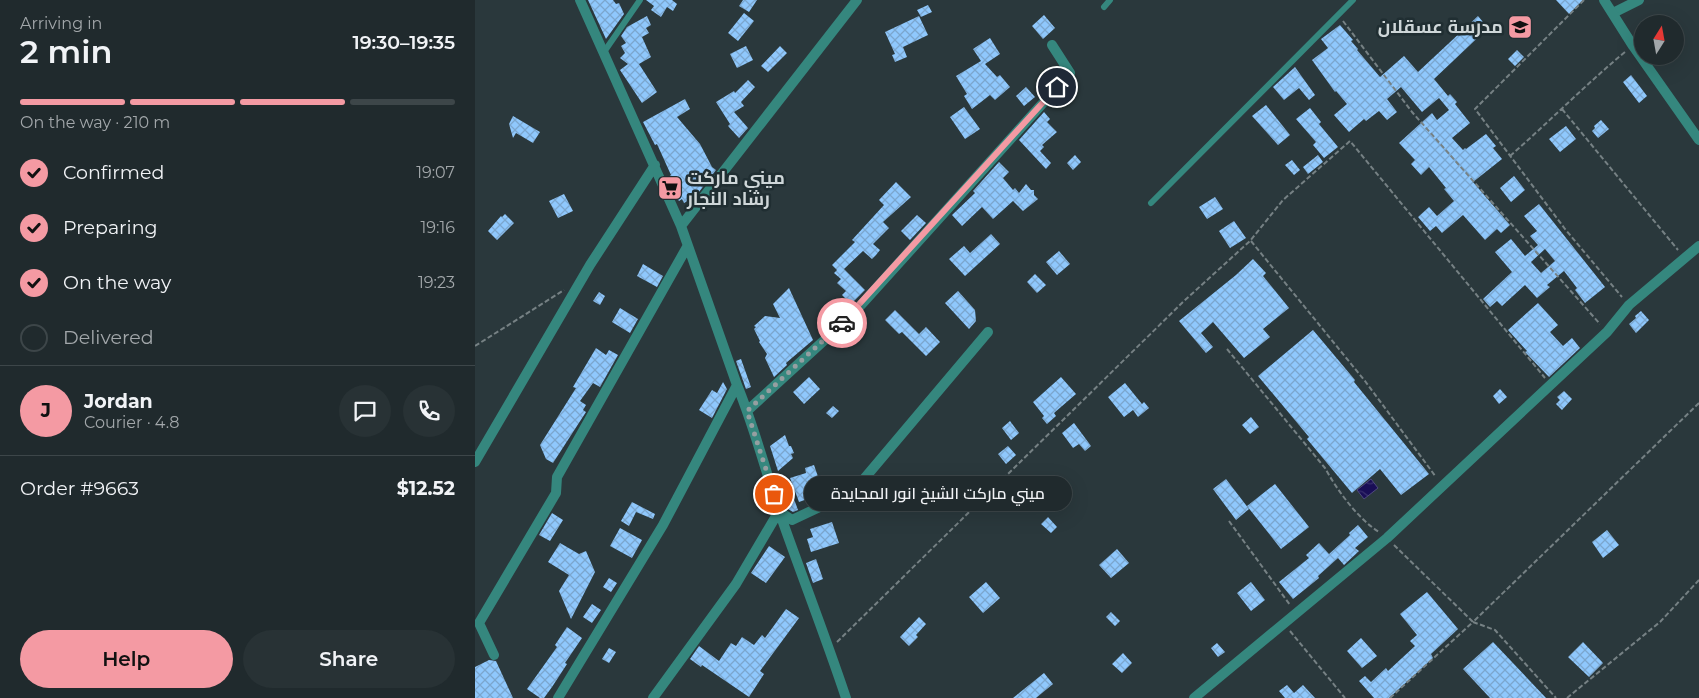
<!DOCTYPE html>
<html lang="en">
<head>
<meta charset="utf-8">
<style>
	body { margin:0; font-family:Montserrat,Cairo,sans-serif; background:#283235; color:#f1f3f6; height:100vh; display:flex; flex-direction:column; font-size:19px; white-space:nowrap }
	* { box-sizing:border-box; margin:0 }
	p { font-size:16px; color:#a2a7aa }
	.icon { flex:none; width:28px; height:28px; fill:none; stroke:currentColor; stroke-width:2; stroke-linecap:round; stroke-linejoin:round }
	.map { position:relative; flex:1; overflow:hidden }
	.sheet { display:flex; flex-direction:column; background:#202a2d; width:475px }
	.sheet>* { flex:none }
	.needle { width:32px; rotate:11deg }
	.buttons { position:absolute; left:1159px; top:15px; display:grid; gap:10px }
	.buttons a { display:grid; place-items:center; width:50px; height:50px; border-radius:50%; background:#202a2d; box-shadow:0 5px 20px #0002,0 0 0 1px #3d4649; font-size:25px }
	.pin { position:absolute; display:grid; place-items:center; width:42px; height:42px; color:#fff; margin:-21px; border:2px solid #fff; border-radius:50%; box-shadow:0 1px 5px #0007 }
	.courier { position:absolute; display:grid; place-items:center; width:50px; height:50px; margin:-25px; border:4px solid #f49aa3; border-radius:50%; background:#fff; color:#222; box-shadow:0 1px 6px #0007 }
	.bubble { position:absolute; height:35px; border-radius:18px; background:#202a2d; box-shadow:0 5px 20px #0002,0 0 0 1px #3d4649; font-size:16px; font-weight:600; line-height:35px; text-align:center }
	.headline em { font-style:normal; font-weight:600 }
	.headline div { display:flex; flex-direction:column-reverse }
	.headline { display:flex; align-items:center; justify-content:space-between; height:85px; padding:0 20px }
	h1 { font-size:32px; font-weight:600; line-height:38px }
	.bar { display:grid; grid-template-columns:repeat(4,1fr); gap:8px 5px; align-content:center; height:60px; padding:0 20px }
	.bar i { height:6px; border-radius:4px; background:#3d4649 }
	.bar .active { background:#f49aa3 }
	.bar p { grid-column:span 4 }
	.line { display:flex; align-items:center; gap:12px; padding:0 20px; border-top:1px solid #3d4649 }
	.line div { flex:1 }
	.round { display:grid; place-items:center; flex:none; width:52px; height:52px; border-radius:26px; background:#283235 }
	ol { padding:0 20px; list-style:none }
	li { display:flex; align-items:center; gap:15px; height:55px }
	li p { margin-inline-start:auto }
	li .icon { padding:5px; border-radius:50%; background:#f49aa3; color:#111; stroke-width:4 }
	li:last-child { color:#a2a7aa }
	li i { width:28px; height:28px; border:2px solid #3d4649; border-radius:50% }
	.button { display:flex; gap:10px; margin-top:auto; padding:10px 20px }
	.button a { flex:1; height:58px; border-radius:30px; background:#f49aa3; color:#111; font-size:20px; font-weight:600; line-height:58px; text-align:center }
	.button a+a { background:#283235; color:#f1f3f6 }
	main { display:flex; flex:1; min-height:0 }
	.map>svg:first-child { display:block }
	.water { fill:url(#water-waves); stroke:#4f4a7d }
	.building { fill:url(#building-cross-hatch); fill-rule:evenodd }
	.lines { fill:none; stroke-linecap:round; stroke-linejoin:round }
	.path { stroke:#768184; stroke-width:2; stroke-dasharray:5 2.5; stroke-linecap:butt }
	.service { stroke:#35877e; stroke-width:6 }
	.minor { stroke:#35877e; stroke-width:10 }
	.tertiary { stroke:#35877e; stroke-width:10 }
	.done { stroke:#959fa1; stroke-width:5; stroke-dasharray:0 9 }
	.route { stroke:#f49aa3; stroke-width:6 }
	.labels { text-anchor:middle; stroke-width:5; stroke-linejoin:round; paint-order:stroke }
	.poi-label { font-size:18px; font-weight:bold; fill:#ced6d8; stroke:#202e32; text-anchor:end }
</style>
</head>
<body>
<main>
<section class="sheet">
<div class="headline"><div><h1>2 min</h1><p>Arriving in</p></div><em>19:30–19:35</em></div>
<div class="bar"><i class="active"></i><i class="active"></i><i class="active"></i><i></i><p>On the way · 210 m</p></div>
<ol>
<li><svg class="icon" aria-label="check" viewBox="0 0 24 24"><path d="M5 12l5 5 9-10"/></svg>Confirmed<p>19:07</p></li>
<li><svg class="icon" aria-label="check" viewBox="0 0 24 24"><path d="M5 12l5 5 9-10"/></svg>Preparing<p>19:16</p></li>
<li><svg class="icon" aria-label="check" viewBox="0 0 24 24"><path d="M5 12l5 5 9-10"/></svg>On the way<p>19:23</p></li>
<li><i></i>Delivered</li>
</ol>
<div class="line" style="height:90px"><b class="round" style="background:#f49aa3;color:#111">J</b><div><b>Jordan</b><p>Courier · 4.8</p></div><a class="round"><svg class="icon" aria-label="chat" viewBox="0 0 24 24"><path d="M4 5h16v11H9l-5 4z"/></svg></a><a class="round"><svg class="icon" aria-label="phone" viewBox="0 0 24 24"><path d="M5 4h4l2 5-3 2q2 4 5 5l2-3 5 2v4C11 20 4 13 5 4z"/></svg></a></div>
<div class="line" style="height:65px"><div>Order #9663</div><b>$12.52</b></div>
<div class="button"><a>Help</a><a>Share</a></div>
</section>
<div class="map">
<svg width="1224" height="698" viewBox="0 0 1224 698">
	<defs>
		<pattern id="water-waves" width="16" height="10" patternUnits="userSpaceOnUse" patternTransform="scale(1.25)"><rect width="16" height="10" fill="#190e56"/><path d="M0 5q4-4 8 0t8 0" fill="none" stroke="#39306e"/></pattern>
		<pattern id="building-cross-hatch" width="8" height="8" patternUnits="userSpaceOnUse" patternTransform="scale(1.25)"><rect width="8" height="8" fill="#8fc8fd"/><path d="M0 0l8 8M0 8l8-8" fill="none" stroke="#7ba6ce"/></pattern>
	</defs>
	<rect width="100%" height="100%" fill="#2a383c"/>
	<path class="water" d="M896,479l7,9 -14,11 -7,-9z"/>
	<path class="building" d="M113,0h25l3,4 3,-1 5,11 -18,25z
		M171,0h26l5,4 -4,7 -6,-4 -6,10 -10,-7 3,-4z
		M268,0h14l-8,12 -10,-6z
		M1081,0h27l-14,14z
		M453,5l4,7 -11,5 -4,-7z
		M269,13l10,8 -16,20 -10,-8z
		M569,15l11,13 -12,11 -11,-13z
		M172,16l4,9 -5,3 3,5 -7,4 9,20 -12,7 18,28 -15,11 -22,-33 8,-6 -8,-6 5,-5 -4,-7 5,-3 -5,-7 6,-9z
		M444,16l9,19 -25,12 4,10 -12,5 -3,-7 3,-1 -10,-22z
		M1003,16l10,12 -54,51 14,17 2,-2 7,8 -2,2 15,19 -18,15 11,12 2,-2 1,1 20,-15 10,12 -3,2 9,11 -29,23 37,43 -9,8 -4,-4 -12,11 -22,-25 -21,18 -6,-7 -6,5 -12,-14 11,-10 8,9 17,-15 -10,-12 2,-1 -17,-21 -8,8 -10,-11 4,-4 -16,-17 33,-30 5,7 12,-10 -10,-12 -17,14 -21,-25 -14,12 10,13 -10,8 -8,-9 -13,10 -2,-2 -15,13 -15,-17 13,-11 -11,-13 -1,1 -23,-32 16,-12 -7,-9 19,-14 13,15 -2,1 7,8 -1,1 23,27 24,-21 14,16z
		M515,38l10,16 -15,10 12,13 3,-2 10,12 -15,13 -5,-5 -18,14 -8,-13 3,-2 -11,-18 25,-15 -8,-12z
		M271,46l7,14 -16,8 -7,-14z
		M305,46l7,7 -19,19 -7,-6z
		M1042,50l7,7 -9,9 -7,-7z
		M820,67l20,28 -6,5 -10,-12 -15,12 -11,-13z
		M1156,75l16,21 -8,7 -16,-21z
		M273,80l7,7 -14,15 3,4 -10,6 14,16 -9,10 -11,-12 2,-2 -14,-22 18,-11 1,2z
		M551,87l9,10 -11,9 -8,-10z
		M210,99l5,10 -13,8 23,27 12,23 4,3 -21,27 -11,6 -2,-4 -3,2 -6,-9 -6,-14 4,-3 -14,-31 -2,1 -12,-23z
		M791,105l24,30 -12,10 -26,-29z
		M489,107l16,22 -15,10 -15,-22z
		M835,108l11,14 -2,2 19,23 -14,11 -11,-13 3,-3 -20,-23z
		M569,112l6,7 -3,3 10,10 -15,13 2,2 -4,4 11,12 -5,6 -27,-29z
		M38,116l27,16 -7,11 -17,-10 -3,5 -4,-14z
		M1126,120l8,9 -11,9 -6,-7 3,-3 -1,-2z
		M1091,126l10,13 -16,13 -11,-13z
		M600,155l6,7 -8,8 -6,-7z
		M843,155l5,7 -15,12 -5,-7z
		M817,160l8,10 -6,5 -9,-10z
		M524,162l10,10 -6,6 10,12 2,-2 4,5 7,-9 5,6h3v5l4,4 -15,12 -10,-10 -20,18 -11,-12 -20,19 -10,-11 23,-22 -2,-2z
		M1039,176l11,14 -14,12 -11,-14z
		M421,182l15,15 -28,25 6,6 -16,16 7,6 -4,5 -4,4 -9,-8 -19,18 21,21 -14,14 -9,-9 4,-4 -9,-8 4,-4 -7,-6 3,-3 -5,-5 23,-23 -3,-2 32,-35 -5,-5z
		M89,194l9,17 -15,7 -9,-17z
		M740,197l8,12 -16,10 -8,-12z
		M1064,204l66,83 -20,16 -10,-13 2,-2 -13,-17 -17,14 3,2 -13,11 -12,-13 -23,21 -5,-5 -7,6 -7,-8 29,-27 -17,-20 16,-13 14,17 13,-11 -8,-9 7,-5 -13,-15zM1070,249l10,12 -14,12 -10,-11z
		M30,214l9,9 -17,17 -9,-9 13,-15 1,1z
		M442,215l9,8 -16,17 -9,-9z
		M759,221l12,17 -16,10 -11,-17z
		M516,234l9,10 -35,32 -16,-17 15,-13 6,7z
		M584,251l11,13 -13,11 -11,-13z
		M778,259l13,14 -3,3 26,32 -26,21 7,8 -26,21 -31,-36 -12,11 12,14 -7,6 -27,-32 57,-46z
		M168,264l20,12 -6,11 -20,-11z
		M560,274l11,11 -9,8 -10,-11z
		M314,288l24,52 -27,23 1,2 -13,12 -9,-19 2,-4 -8,-12 1,-1 -6,-12 2,-2 -2,-1 11,-10 15,2 -7,-14z
		M483,291l17,19 1,11 -7,8 -24,-26z
		M124,292l6,4 -5,9 -7,-4z
		M1063,303l20,22 -8,7 13,14 9,-8 8,10 -31,29 -24,-25 2,-1 -19,-21z
		M145,308l18,11 -8,14 -18,-11z
		M420,310l24,24 7,-7 14,15 -14,14 -24,-24 -3,2 -14,-14z
		M1166,311l8,9 -13,13 -7,-9 7,-6 -1,-2z
		M838,330l42,50 -1,2 75,92 -28,21 -21,-26 -28,24 -45,-54 2,-2 -51,-61z
		M121,348l10,7 3,-5 9,5 -18,32 -7,-4 -13,18 6,4 -3,5 3,2 -33,51 -7,-4 -6,-14 36,-57 -3,-1z
		M266,359l10,28 -5,2 -10,-28z
		M334,377l11,12 -16,15 -11,-12z
		M586,377l15,17 -22,19 2,3 -9,8 -5,-6 2,-2 -11,-14z
		M248,382l4,7 -15,29 -13,-8 13,-20 5,3z
		M650,383l17,21 2,-2 5,6 -11,9 -5,-7 -9,7 -16,-20z
		M1025,389l7,8 -8,7 -6,-8z
		M1089,391l8,8 -10,11 -6,-6 4,-4 -3,-3z
		M358,406l6,5 -7,7 -6,-5z
		M776,417l8,10 -9,7 -8,-9z
		M535,421l9,12 -8,7 -9,-12z
		M599,423l17,23 -6,5 -6,-7 -6,4 -11,-15z
		M310,435l4,11h2l3,7 -3,1 2,4 -15,13 -8,-25z
		M533,446l8,9 -10,9 -8,-10z
		M339,465l9,26 -10,3v3l-14,5 -9,-24 16,-5 -1,-5z
		M751,479l23,30 -13,11 -23,-31z
		M800,484l34,43 -28,22 -34,-43z
		M319,499l4,11 -5,2 -5,-3 -2,-7z
		M157,502l23,12 -2,5 -17,-7 -7,14 -8,-5z
		M77,513l11,7 -13,21 -11,-6z
		M573,517l9,10 -6,6 -10,-9z
		M357,522l7,21 -28,9 -4,-13 6,-2 -3,-8z
		M883,525l10,12 -13,11 4,3 -15,14 -6,-7 -20,18 1,2 -26,21 -14,-17 30,-24 -3,-3 13,-12 10,11 21,-19 -1,-2z
		M145,528l22,12 -10,18 -22,-12z
		M1132,530l12,15 -16,13 -11,-16z
		M85,543l19,11 7,-3 9,21 -24,47 -12,-28 10,-16 -21,-13z
		M294,546l16,11 -19,26 -15,-10z
		M642,549l12,14 -18,15 -12,-13z
		M341,559l7,20 -10,4 -7,-20z
		M134,578l8,5 -6,9 -8,-5z
		M511,582l14,16 -17,15 -14,-16z
		M776,582l14,18 -14,11 -14,-18z
		M952,592l31,37 -27,25 2,4 -44,40h-15l-15,-17 6,-5 6,6 15,-14 2,3 27,-25 -5,-5 7,-6 -17,-21z
		M117,604l9,6 -9,13 -9,-6z
		M311,609l13,9 -39,53 4,3 -15,23 -47,-32 -1,2 -11,-8 9,-13 20,15 12,-18 5,3 6,-9 12,8 8,-10 3,3z
		M636,612l9,9 -5,5 -9,-9z
		M444,617l7,7 -10,11 2,2 -9,9 -9,-9z
		M92,627l15,11 -17,25 2,1 -15,23 -8,11h-4l-13,-9 30,-42 -2,-2z
		M886,638l16,18 -15,12 -15,-17z
		M1018,642l53,56h-56l-27,-29z
		M1108,642l20,21 -14,14 -21,-20z
		M742,643l8,9 -7,5 -7,-9z
		M134,648l7,4 -7,11 -7,-4z
		M648,653l9,10 -10,10 -10,-9z
		M14,660l7,1 17,37h-38v-31z
		M569,673l9,11 -17,14h-23z
		M812,685l7,8 9,-8 12,13h-30l-6,-7z"/>
	<g class="lines">
		<path class="path" d="M1109,0l-109,109 90,120 57,68
			M868,21l69,91 188,212
			M1087,109l116,141
			M1035,156c39,-34 75,-71 115,-104
			M776,241l114,140 71,96
			M0,346l89,-56
			M752,349l98,119c12,22 33,51 54,64
			M754,521l61,84
			M919,545l79,77 226,-219
			M815,631l55,67
			M362,642l347,-341 66,-60 33,-41 67,-59 195,237
			M915,698l83,-76 22,8 61,68
			M1092,698l93,-76 39,-42"/>
		<path class="service" d="M629,7l6,-7
			M129,52l36,-52
			M676,203l202,-203"/>
		<path class="minor" d="M105,0l101,226 56,159c17,41 28,84 42,126 22,63 46,124 67,187
			M1138,13l26,-13
			M206,226l176,-226
			M272,411l106,-97 217,-241 -18,-28
			M0,462l115,-197 65,-100
			M19,655l-15,-32 77,-130 1,-16 130,-230
			M83,698l105,-173 74,-140
			M178,698l83,-114 43,-73 13,9 53,-25 13,-9 130,-154"/>
		<path class="tertiary" d="M1129,0l29,46 66,94
			M719,698l193,-160 220,-206 22,-27 70,-59"/>
	</g>
	<g class="lines">
		<path class="done" d="M299,494l-27,-83 95,-88"/>
		<path class="route" d="M367,323l215,-236"/>
	</g>
	<defs>
		<symbol id="school-square" viewBox="-11 -11 22 22"><rect x="-9" y="-9" width="18" height="18" rx="4" fill="#f49aa3" stroke="#202e32"/><path d="M0-5L7-2L0 1L-7-2ZM-4 1L0 2.5L4 1V4Q0 6-4 4Z" fill="#111"/></symbol>
		<symbol id="supermarket-square" viewBox="-11 -11 22 22"><rect x="-9" y="-9" width="18" height="18" rx="4" fill="#f49aa3" stroke="#202e32"/><path d="M-6-5.5h2.5l.6 2H6L4.5 2H-2.5L-4.4-4H-6ZM-1.5 3.2a1.3 1.3 0 1 0 .1 0ZM3 3.2a1.3 1.3 0 1 0 .1 0Z" fill="#111"/></symbol>
	</defs>
	<g fill-rule="evenodd">
		<use href="#school-square" x="1031" y="13" width="28" height="28"/>
		<use href="#supermarket-square" x="181" y="174" width="28" height="28"/>
	</g>
	<g class="labels">
		<g class="poi-label">
			<text x="1028" y="33">مدرسة عسقلان</text>
			<text x="212" y="184" text-anchor="start">ميني ماركت<tspan x="212" dy="21">رشاد النجار</tspan></text>
		</g>
	</g>
</svg>
<div class="buttons">
<a><svg class="needle" viewBox="-14 -14 28 28"><path d="M0-13l5 13h-10z" fill="#e53935"/><path d="M0 13l5-13h-10z" fill="#a2a7aa"/></svg></a>
</div>
<div class="pin" style="left:299px;top:494px;background:#ea580c"><svg class="icon" aria-label="bag" viewBox="0 0 24 24"><path d="M5 8h14l-1 12H6zM9 8a3 3 0 0 1 6 0"/></svg></div>
<div class="pin" style="left:582px;top:87px;background:#1f2937"><svg class="icon" aria-label="home" viewBox="0 0 24 24"><path d="M3 11l9-7 9 7M6 9v11h12V9"/></svg></div>
<div class="courier" style="left:367px;top:323px"><svg class="icon" aria-label="car" viewBox="0 0 24 24"><path d="M5 17H2v-5l4-1 3-4h7l3 4 3 1v5h-3M9 17h6M6 11h13"/><circle cx="7" cy="17" r="2"/><circle cx="17" cy="17" r="2"/></svg></div>
<div class="bubble" style="left:329px;top:476px;width:268px">ميني ماركت الشيخ انور المجايدة</div>
</div>
</main>
</body>
</html>
